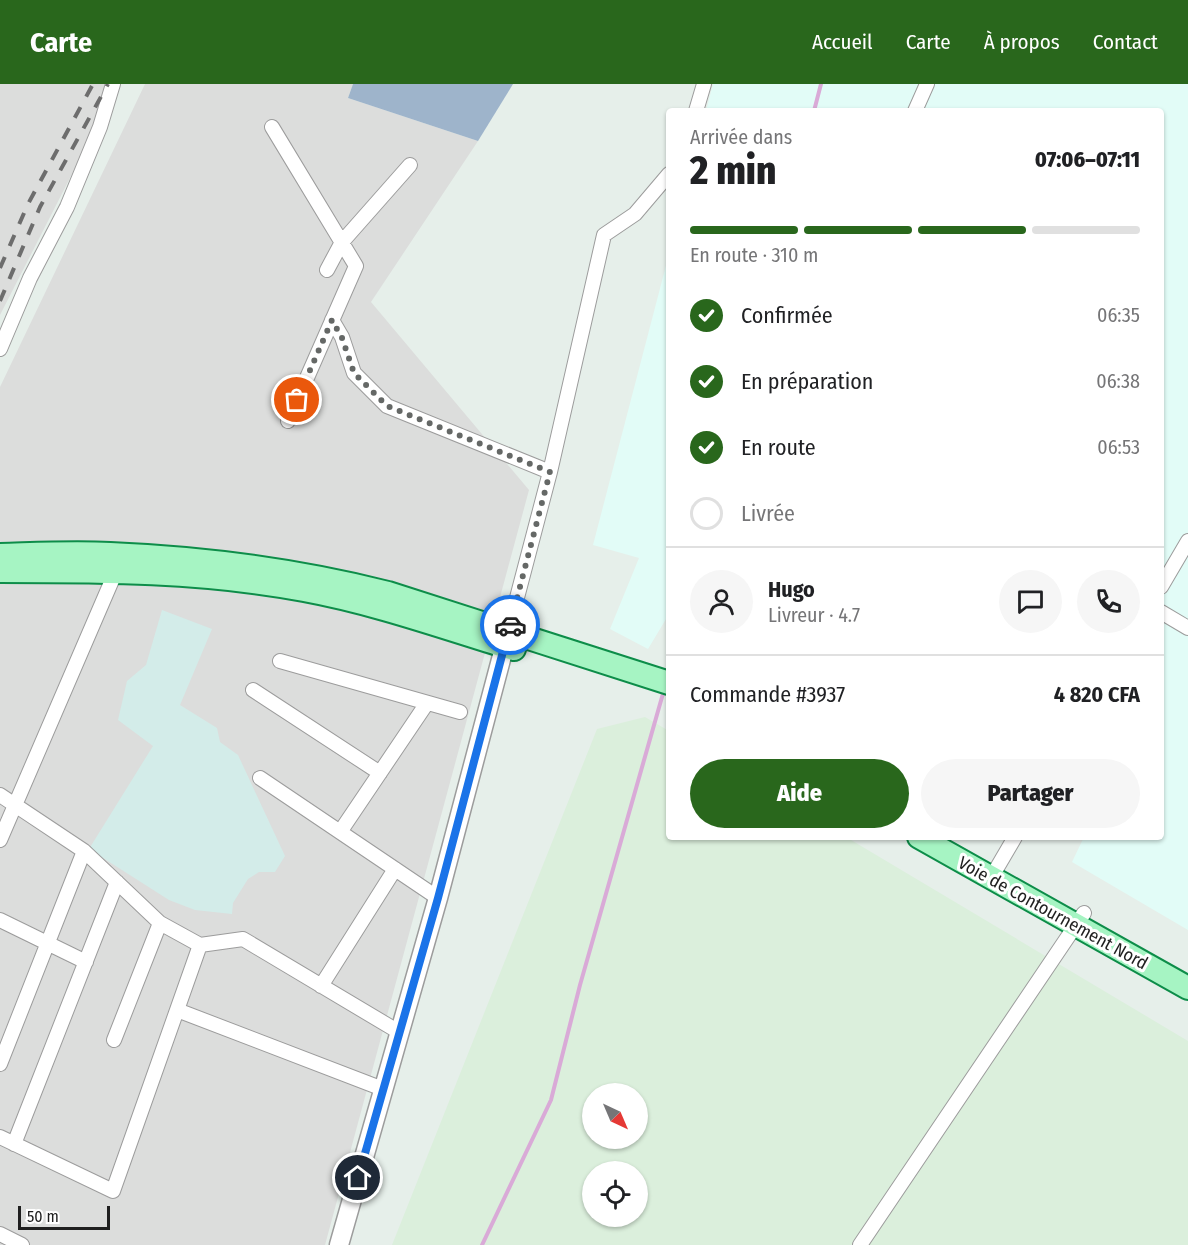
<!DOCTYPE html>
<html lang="fr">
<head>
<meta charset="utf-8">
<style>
	body { margin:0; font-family:"Fira Sans Condensed",sans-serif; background:#f6f6f6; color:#202124; height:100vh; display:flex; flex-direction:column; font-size:22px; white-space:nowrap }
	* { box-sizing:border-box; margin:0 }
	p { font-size:20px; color:#757577 }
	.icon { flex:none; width:33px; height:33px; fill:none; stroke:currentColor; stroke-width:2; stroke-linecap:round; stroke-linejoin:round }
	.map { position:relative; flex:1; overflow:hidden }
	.panel { position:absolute; left:666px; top:24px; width:498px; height:732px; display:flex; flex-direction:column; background:#fff; border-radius:6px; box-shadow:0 2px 4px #0004 }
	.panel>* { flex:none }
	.needle { width:39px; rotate:136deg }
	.buttons { position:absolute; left:582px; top:999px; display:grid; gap:12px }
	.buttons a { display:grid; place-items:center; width:66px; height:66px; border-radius:50%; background:#fff; box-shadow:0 2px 4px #0004; font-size:30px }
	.scale { position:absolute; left:18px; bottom:15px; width:92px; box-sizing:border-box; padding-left:6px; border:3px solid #1f1f1f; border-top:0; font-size:16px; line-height:21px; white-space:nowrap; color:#1f1f1f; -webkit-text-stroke:4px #fff; paint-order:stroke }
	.pin { position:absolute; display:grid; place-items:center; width:51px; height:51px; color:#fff; margin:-26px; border:3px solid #fff; border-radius:50%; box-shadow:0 2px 6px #0007 }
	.courier { position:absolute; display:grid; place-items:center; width:60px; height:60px; margin:-30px; border:4px solid #1a73e8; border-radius:50%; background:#fff; color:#222; box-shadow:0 2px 8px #0007 }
	.head em { font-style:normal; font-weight:800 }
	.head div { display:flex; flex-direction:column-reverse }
	.head { display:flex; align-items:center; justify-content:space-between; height:102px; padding:0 24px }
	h1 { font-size:39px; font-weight:800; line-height:45px }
	.bar { display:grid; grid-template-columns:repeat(4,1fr); gap:9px 6px; align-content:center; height:72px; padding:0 24px }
	.bar i { height:8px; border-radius:4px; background:#e0e0e0 }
	.bar .active { background:#29671c }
	.bar p { grid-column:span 4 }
	.line { display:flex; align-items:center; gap:15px; padding:0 24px; border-top:2px solid #e0e0e0 }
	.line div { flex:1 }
	.round { display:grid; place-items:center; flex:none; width:63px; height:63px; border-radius:32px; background:#f6f6f6 }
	ol { padding:0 24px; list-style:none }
	li { display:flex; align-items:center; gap:18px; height:66px }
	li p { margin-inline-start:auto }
	li .icon { padding:6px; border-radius:50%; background:#29671c; color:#fff; stroke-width:4 }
	li:last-child { color:#757577 }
	li i { width:33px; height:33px; border:3px solid #e0e0e0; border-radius:50% }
	.primary-button { display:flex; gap:12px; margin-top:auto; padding:12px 24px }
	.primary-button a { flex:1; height:69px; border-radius:36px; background:#29671c; color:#fff; font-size:24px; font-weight:800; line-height:69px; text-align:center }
	.primary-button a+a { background:#f6f6f6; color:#202124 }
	header { display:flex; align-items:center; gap:36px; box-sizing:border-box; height:84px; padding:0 30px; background:#29671c; color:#fff }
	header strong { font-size:28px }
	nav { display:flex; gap:33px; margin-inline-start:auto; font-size:21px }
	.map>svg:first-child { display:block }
	.residential { fill:#dcdddc }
	.education { fill:#e2fcf7 }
	.military { fill:#dbefdc; fill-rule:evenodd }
	.farmland { fill:#d3ece9 }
	.forest { fill:#9eb4cb }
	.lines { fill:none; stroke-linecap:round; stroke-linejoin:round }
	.stream { stroke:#d9aad7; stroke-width:4 }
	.minor-casing { stroke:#9c9c9c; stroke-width:16 }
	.tertiary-casing { stroke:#9c9c9c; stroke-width:21 }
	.primary-casing { stroke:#0d8d49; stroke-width:26 }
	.minor { stroke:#fff; stroke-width:14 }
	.tertiary { stroke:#fff; stroke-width:18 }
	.primary { stroke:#a6f4c3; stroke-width:22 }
	.rail { stroke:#6d6d6d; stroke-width:4; stroke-dasharray:12 12; stroke-linecap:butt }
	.done { stroke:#656866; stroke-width:6; stroke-dasharray:0 10.8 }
	.route { stroke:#1a73e8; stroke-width:8 }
	.labels { text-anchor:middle; stroke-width:6; stroke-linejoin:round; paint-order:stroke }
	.street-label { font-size:18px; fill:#1f1f1f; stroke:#fff }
</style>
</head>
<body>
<header>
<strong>Carte</strong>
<nav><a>Accueil</a><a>Carte</a><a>À propos</a><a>Contact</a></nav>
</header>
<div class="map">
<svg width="1188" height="1161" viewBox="0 0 1188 1161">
	<rect width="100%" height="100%" fill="#e6efea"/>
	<path class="residential" d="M0,0h118l-118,231z
		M145,0h208l-5,14 130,43 -107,161 158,188 -204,755h-325v-858z"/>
	<path class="education" d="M713,0h475v846l-116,-68 12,-25h77v-726h-455z
		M669,170v360l-21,35 -38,-20 29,-71 -46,-13z"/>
	<path class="military" d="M645,633l24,14v106h177l342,204v204h-796l205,-516zM592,1010h46v44h-46zM592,1088h46v44h-46z"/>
	<path class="farmland" d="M162,526l50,19 -32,76 37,23 3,14 18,13 47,101 -10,16h-16l-11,7 -15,24 -1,11 -37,-4 -26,-10 -80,-51 64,-103 -35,-26 9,-39 19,-16z"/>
	<path class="forest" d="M353,0h160l-35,57 -130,-43z"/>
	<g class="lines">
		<path class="stream" d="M814,27l7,-27
			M482,1161l69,-145 29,-115 84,-295"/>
		<defs>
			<path id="minor" d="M696,27l8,-27
				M915,27l12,-27
				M272,43l84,139 -68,155
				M327,186l15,-28 68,-77
				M332,236l10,17 12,36 33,33 163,66
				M0,265l30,-71 37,-71 33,-80 13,-43
				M1161,503l27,-46
				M1161,528l27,16
				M508,548l42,-160 54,-237 31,-21 34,-40
				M280,577l180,51
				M253,606l127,83
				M260,694l178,120
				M0,711l84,56 76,72 40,22 43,-6 156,93
				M340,748l87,-129
				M0,756l116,-269
				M991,794l24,-41
				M0,836l86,42
				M321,902l74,-117
				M177,926l206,79
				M114,956l46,-117
				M0,980l84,-213
				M0,1053l113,54 87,-246
				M14,1060l103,-262
				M0,1150l22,11
				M860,1161l224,-332"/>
			<path id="tertiary" d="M339,1161l99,-347 70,-265"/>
			<path id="primary" d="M0,471c37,-1 74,-3 110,-1 94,4 187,16 278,39l281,90
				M0,487c102,0 203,0 304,19 71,13 141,38 210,59
				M919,753l269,151"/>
		</defs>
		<use href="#minor" class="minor-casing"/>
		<use href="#tertiary" class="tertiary-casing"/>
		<use href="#primary" class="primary-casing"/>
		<use href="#minor" class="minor"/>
		<use href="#tertiary" class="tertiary"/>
		<use href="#primary" class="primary"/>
		<path class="rail" d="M0,184l28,-64 65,-120
			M0,217l40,-94 68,-123"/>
	</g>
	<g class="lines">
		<path class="done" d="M297,316l35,-80 10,18 12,35 33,33 163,66 -40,153"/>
		<path class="route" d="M358,1094l80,-280 72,-273"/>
	</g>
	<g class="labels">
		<g class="street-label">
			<text transform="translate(1053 829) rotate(29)" y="6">Voie de Contournement Nord</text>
		</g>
	</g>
</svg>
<div class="buttons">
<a><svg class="needle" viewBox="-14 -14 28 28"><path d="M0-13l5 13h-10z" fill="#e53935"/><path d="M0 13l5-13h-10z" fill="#757577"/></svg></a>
<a><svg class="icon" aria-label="locate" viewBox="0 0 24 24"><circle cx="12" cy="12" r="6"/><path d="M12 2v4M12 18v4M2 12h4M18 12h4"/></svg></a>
</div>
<div class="scale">50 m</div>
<div class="pin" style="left:297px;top:316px;background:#ea580c"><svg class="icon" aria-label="bag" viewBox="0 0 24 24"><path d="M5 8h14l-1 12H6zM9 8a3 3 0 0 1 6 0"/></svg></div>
<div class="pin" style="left:358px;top:1094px;background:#1f2937"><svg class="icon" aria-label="home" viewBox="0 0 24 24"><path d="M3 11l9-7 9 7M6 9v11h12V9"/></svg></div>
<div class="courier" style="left:510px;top:541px"><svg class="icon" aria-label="car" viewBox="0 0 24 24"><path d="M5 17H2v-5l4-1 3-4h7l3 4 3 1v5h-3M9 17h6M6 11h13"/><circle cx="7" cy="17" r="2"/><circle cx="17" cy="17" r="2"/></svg></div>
<section class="panel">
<div class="head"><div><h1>2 min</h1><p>Arrivée dans</p></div><em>07:06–07:11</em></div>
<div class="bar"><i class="active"></i><i class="active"></i><i class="active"></i><i></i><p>En route · 310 m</p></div>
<ol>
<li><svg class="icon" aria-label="check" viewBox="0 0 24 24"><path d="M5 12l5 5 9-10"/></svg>Confirmée<p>06:35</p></li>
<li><svg class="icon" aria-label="check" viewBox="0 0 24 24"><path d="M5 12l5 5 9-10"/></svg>En préparation<p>06:38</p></li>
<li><svg class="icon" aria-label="check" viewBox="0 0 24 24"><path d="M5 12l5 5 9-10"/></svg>En route<p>06:53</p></li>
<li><i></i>Livrée</li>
</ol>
<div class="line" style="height:108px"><a class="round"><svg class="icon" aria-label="person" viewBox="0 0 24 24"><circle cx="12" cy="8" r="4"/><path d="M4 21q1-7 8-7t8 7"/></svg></a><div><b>Hugo</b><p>Livreur · 4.7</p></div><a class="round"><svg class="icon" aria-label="chat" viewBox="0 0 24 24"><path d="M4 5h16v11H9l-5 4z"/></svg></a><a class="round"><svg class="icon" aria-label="phone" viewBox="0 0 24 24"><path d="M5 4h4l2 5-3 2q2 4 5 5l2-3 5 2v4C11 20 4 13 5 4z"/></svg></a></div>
<div class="line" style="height:78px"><div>Commande #3937</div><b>4 820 CFA</b></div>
<div class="primary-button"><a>Aide</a><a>Partager</a></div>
</section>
</div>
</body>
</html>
